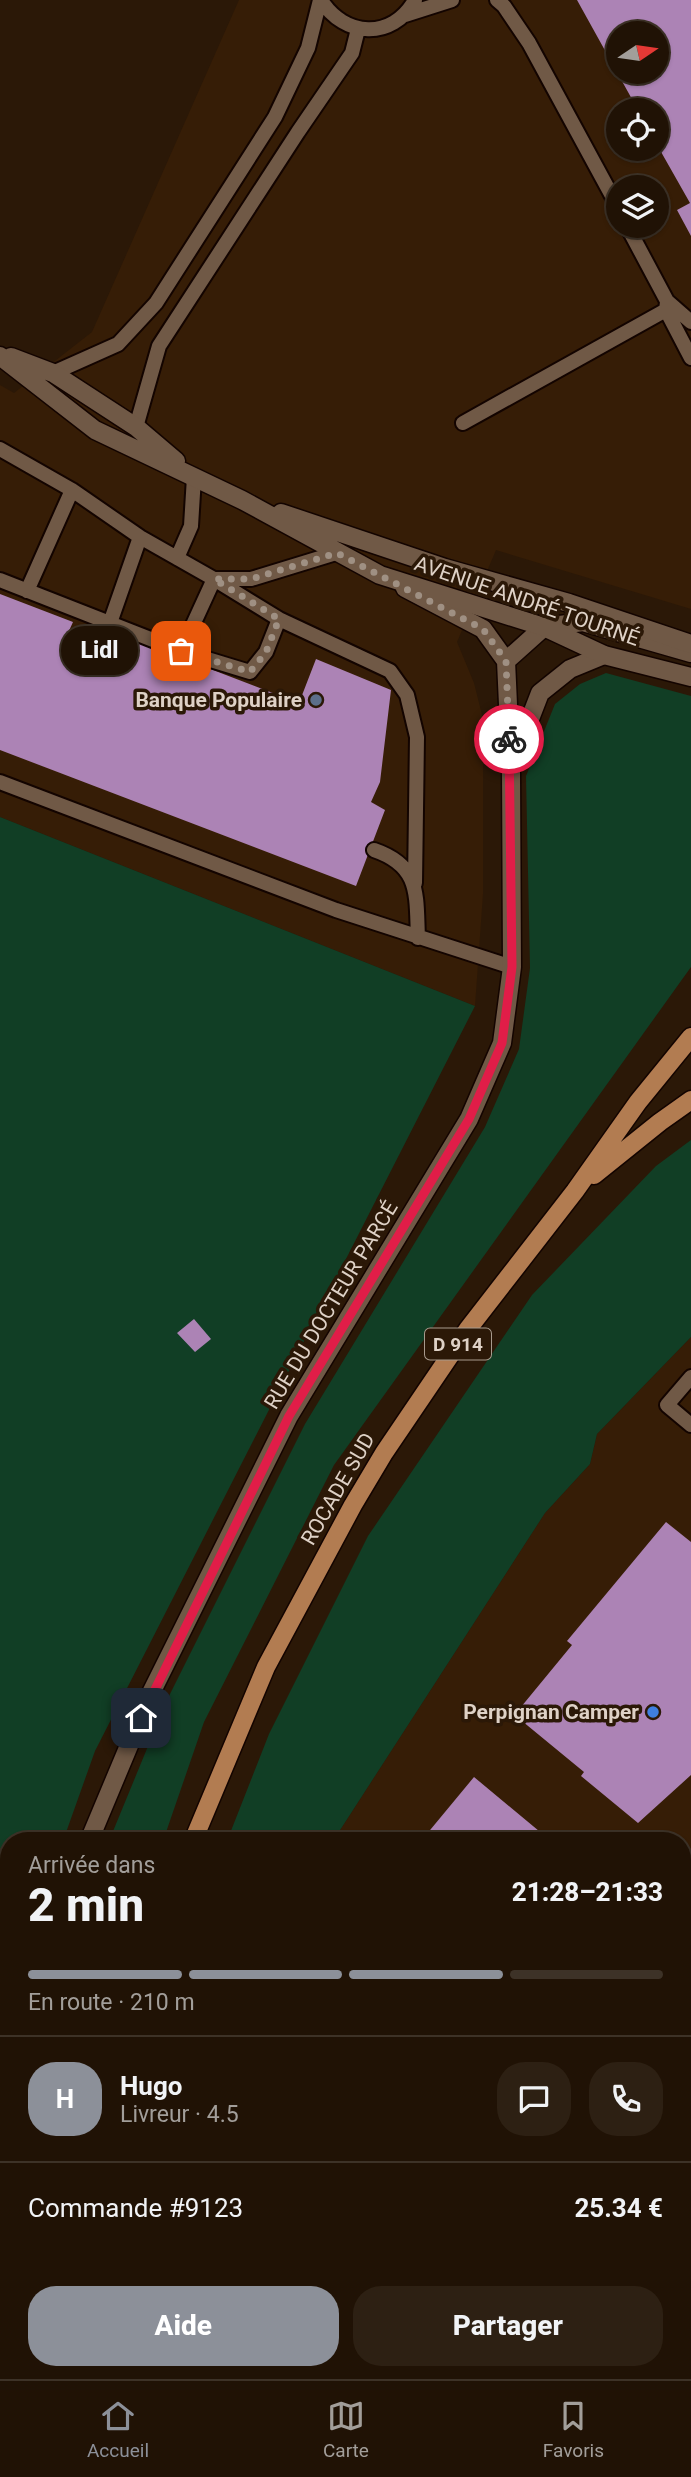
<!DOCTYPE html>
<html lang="fr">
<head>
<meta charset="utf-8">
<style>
	body { margin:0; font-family:Roboto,sans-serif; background:#2d2013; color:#f1f3f6; height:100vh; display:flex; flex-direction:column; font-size:26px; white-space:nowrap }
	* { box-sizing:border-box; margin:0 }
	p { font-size:23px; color:#a29e9a }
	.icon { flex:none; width:38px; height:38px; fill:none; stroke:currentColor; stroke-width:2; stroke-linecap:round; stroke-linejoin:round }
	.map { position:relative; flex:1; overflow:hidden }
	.drawer { position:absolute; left:0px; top:1832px; width:691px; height:548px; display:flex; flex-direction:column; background:#201205; border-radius:28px 28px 0 0; box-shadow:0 2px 5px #0004,0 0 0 2px #3d3227 }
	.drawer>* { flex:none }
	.needle { width:46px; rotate:77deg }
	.controls { position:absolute; left:606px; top:21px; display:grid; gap:14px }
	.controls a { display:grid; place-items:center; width:63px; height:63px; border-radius:50%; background:#201205; box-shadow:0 2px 5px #0004,0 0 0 2px #3d3227; font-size:35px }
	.pin { position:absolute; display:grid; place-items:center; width:60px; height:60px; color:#fff; margin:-30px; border-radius:14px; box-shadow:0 4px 10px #0006 }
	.courier { position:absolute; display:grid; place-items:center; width:70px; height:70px; margin:-35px; border:5px solid #e11d48; border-radius:50%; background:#fff; color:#222; box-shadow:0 2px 9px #0007 }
	.bubble { position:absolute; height:49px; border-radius:24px; background:#201205; box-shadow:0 2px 5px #0004,0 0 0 2px #3d3227; font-size:23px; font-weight:800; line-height:49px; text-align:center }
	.headline em { font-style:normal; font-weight:800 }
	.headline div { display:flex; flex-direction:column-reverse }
	.headline { display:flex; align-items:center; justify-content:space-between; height:119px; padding:0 28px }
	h1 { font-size:46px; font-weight:800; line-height:52px }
	.bar { display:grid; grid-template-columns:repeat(4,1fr); gap:10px 7px; align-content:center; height:84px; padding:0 28px }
	.bar i { height:9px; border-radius:5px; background:#3d3227 }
	.bar .on { background:#8c9099 }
	.bar p { grid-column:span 4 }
	.line { display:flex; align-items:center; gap:18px; padding:0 28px; border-top:2px solid #3d3227 }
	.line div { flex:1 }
	.round { display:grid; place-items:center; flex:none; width:74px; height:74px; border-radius:28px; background:#2d2013 }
	.cta { display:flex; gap:14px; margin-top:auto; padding:14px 28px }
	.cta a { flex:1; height:80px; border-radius:28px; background:#8c9099; color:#fff; font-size:28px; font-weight:800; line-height:80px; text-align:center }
	.cta a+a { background:#2d2013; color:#f1f3f6 }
	.tabs { display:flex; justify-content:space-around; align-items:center; height:98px; border-top:2px solid #3d3227; background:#201205; font-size:19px; color:#a29e9a }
	.tabs a { display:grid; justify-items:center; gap:4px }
	.tabs .on { color:#8c9099 }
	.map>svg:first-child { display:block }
	.built { fill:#361d06; fill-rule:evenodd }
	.green { fill:#113e25 }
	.building { fill:#ac83b5; fill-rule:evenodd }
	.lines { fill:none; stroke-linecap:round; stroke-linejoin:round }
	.lane-casing { stroke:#130400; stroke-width:18 }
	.street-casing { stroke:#130400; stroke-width:21 }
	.secondary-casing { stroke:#130400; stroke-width:21 }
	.primary-casing { stroke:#130400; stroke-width:21 }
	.lane { stroke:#705946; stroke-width:14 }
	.street { stroke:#705946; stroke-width:18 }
	.secondary { stroke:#705946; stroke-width:18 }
	.primary { stroke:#b27c51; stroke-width:18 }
	.done { stroke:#9f9083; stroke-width:7; stroke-dasharray:0 12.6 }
	.route { stroke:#e11d48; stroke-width:9 }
	.service-dot { fill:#5c6f8a; stroke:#2b1807; stroke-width:2.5 }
	.shop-dot { fill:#3f7fe0; stroke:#2b1807; stroke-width:2.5 }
	.labels { text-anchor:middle; stroke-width:7; stroke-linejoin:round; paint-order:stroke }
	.shield { fill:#2b1807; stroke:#a89a8d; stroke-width:2 }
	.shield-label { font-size:19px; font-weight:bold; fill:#ded1c6 }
	.street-label { font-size:21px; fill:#ded1c6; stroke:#2b1807 }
	.poi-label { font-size:21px; font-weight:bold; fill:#ded1c6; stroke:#2b1807; text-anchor:end }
</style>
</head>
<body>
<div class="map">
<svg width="691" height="2379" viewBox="0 0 691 2379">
	<rect width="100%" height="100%" fill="#2b1807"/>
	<path class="built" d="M239,0h452v609l-195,-59 -39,92 17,41 9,36v175l-8,112 -475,-189v-432l14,8 78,-61zM618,33h38v39h-38zM618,110h38v39h-38zM618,187h38v39h-38z
		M691,1337v816l-8,7 -1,-319h-349l212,-328 45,-49 7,-30z"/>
	<path class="green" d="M606,673l85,23v271l-357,498 -130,257 -41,119h-54l58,-141 138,-276 180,-297 34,-78 11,-81 -4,-192 29,-72 25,-20z
		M0,817l475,189 -380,745 -32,90h-54v155l-9,25z
		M691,1140v197l-94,97 -7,30 -45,49 -212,328h-106l42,-107 99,-198 164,-241 124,-129z
		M9,2170v201h7l-2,8h-14v-175z
		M85,2371h88l-3,8h-87z"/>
	<path class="building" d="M577,0h114v236l-14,-26 13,-7 -34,-60v-33h-18zM618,33h38v39h-38z
		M0,594l73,28 -5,11 23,9 7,-16 201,77 17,-44 75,31 -11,92 -9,20 14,8 -29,76 -356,-136z
		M194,1319l17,20 -16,13 -18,-19z
		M666,1522l25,20v233l-53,48 -57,-47 3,-4 -62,-51 -1,-14 51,-62 -5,-4z
		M474,1777l77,64h-130z"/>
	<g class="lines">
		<defs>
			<path id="lane" d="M321,0c23,37 71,41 94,0
				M497,0l7,6 25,37 89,164
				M405,15l47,-15
				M627,226l40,75 24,21
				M667,302l-1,8 25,48
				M53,373l65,-29 38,-41 119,-186 33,-69 12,-48
				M463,423l203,-113
				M136,427l23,-81 139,-214 54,-79 6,-24
				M0,449l72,41 68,47 74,42h37l85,-26
				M177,558l14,-32 3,-49
				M0,580l181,71 69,21 16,-20 13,-33 111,52 17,24 10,42 -2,146
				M27,591l45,-101
				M110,623l30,-86
				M181,651l33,-72 65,40
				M0,782l336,128 176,57
				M374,850c47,16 42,45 44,88
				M691,1377l-24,28 24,20
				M690,1903l1,-1"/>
			<path id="street" d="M506,661l38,-34 39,-5 108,31
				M513,763l27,-70 30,-24 34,-14
				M89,1841l62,-148 138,-277 180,-297 33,-76 10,-76 -1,-197 -5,-109 -23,-32 -78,-41
				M0,2134l9,-32"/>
			<path id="secondary" d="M0,356l95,74 147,70 138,75 164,52 60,28 87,22
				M11,357l42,16 83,54 40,34
				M281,513l164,55 124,35 122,41"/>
			<path id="primary" d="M594,1175l66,-53 31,-22
				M193,1841l73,-174 87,-162 31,-52 84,-124 107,-138 63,-89 53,-65
				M46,2379l1,-8"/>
		</defs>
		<use href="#lane" class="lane-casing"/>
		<use href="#street" class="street-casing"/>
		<use href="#secondary" class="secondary-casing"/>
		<use href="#primary" class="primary-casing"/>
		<use href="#lane" class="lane"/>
		<use href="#street" class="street"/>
		<use href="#secondary" class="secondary"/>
		<use href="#primary" class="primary"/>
	</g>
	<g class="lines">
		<path class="done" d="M181,651l69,21 16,-20 13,-33 -65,-40h37l86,-26 146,76 23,32 3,78"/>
		<path class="route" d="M141,1718l148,-302 180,-297 33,-76 10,-76 -3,-228"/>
	</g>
	<circle class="service-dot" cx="316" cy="700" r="7"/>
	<circle class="shop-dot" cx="653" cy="1712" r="7"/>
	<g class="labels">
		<rect class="shield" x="425" y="1328.5" width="66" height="31" rx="5"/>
		<g class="shield-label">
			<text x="458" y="1351">D 914</text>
		</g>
		<g class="street-label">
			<text transform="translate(527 601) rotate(19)" y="7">AVENUE ANDRÉ TOURNÉ</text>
			<text transform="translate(331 1305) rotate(-59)" y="7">RUE DU DOCTEUR PARCÉ</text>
			<text transform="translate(338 1489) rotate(-60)" y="7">ROCADE SUD</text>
		</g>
		<g class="poi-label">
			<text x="302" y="707">Banque Populaire</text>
			<text x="639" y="1719">Perpignan Camper</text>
		</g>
	</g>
</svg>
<div class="controls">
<a><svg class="needle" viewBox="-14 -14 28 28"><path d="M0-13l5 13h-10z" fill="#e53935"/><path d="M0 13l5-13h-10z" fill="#a29e9a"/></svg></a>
<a><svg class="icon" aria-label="locate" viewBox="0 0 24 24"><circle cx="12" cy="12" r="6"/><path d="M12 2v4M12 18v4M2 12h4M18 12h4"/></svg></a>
<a><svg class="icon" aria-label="layers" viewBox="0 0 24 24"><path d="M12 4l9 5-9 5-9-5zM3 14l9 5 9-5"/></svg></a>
</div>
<div class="pin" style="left:181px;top:651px;background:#ea580c"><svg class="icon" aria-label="bag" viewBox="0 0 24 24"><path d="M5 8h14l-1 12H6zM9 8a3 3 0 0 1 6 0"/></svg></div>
<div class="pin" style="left:141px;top:1718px;background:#1f2937"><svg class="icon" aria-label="home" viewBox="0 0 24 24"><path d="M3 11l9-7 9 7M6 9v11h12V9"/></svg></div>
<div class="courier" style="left:509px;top:739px"><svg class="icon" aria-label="bike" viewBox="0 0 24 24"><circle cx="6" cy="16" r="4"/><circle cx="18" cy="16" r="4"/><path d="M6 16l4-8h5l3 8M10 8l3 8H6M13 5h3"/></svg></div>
<div class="bubble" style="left:61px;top:626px;width:77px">Lidl</div>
<section class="drawer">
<div class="headline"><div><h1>2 min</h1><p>Arrivée dans</p></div><em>21:28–21:33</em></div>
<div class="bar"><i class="on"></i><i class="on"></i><i class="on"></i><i></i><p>En route · 210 m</p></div>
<div class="line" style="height:126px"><b class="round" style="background:#8c9099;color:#fff">H</b><div><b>Hugo</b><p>Livreur · 4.5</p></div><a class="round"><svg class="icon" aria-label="chat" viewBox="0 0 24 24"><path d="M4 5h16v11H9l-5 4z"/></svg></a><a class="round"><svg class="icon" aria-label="phone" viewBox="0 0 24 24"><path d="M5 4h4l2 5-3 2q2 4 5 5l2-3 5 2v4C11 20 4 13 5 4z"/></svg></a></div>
<div class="line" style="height:91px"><div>Commande #9123</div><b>25.34 €</b></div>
<div class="cta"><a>Aide</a><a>Partager</a></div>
</section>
</div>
<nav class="tabs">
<a class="on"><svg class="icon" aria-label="home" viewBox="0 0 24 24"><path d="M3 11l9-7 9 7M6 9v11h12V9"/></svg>Accueil</a>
<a><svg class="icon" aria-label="map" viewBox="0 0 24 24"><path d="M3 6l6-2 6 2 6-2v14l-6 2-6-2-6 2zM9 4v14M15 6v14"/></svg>Carte</a>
<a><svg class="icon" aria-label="saved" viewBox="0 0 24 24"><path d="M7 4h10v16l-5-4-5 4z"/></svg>Favoris</a>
</nav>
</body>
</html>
